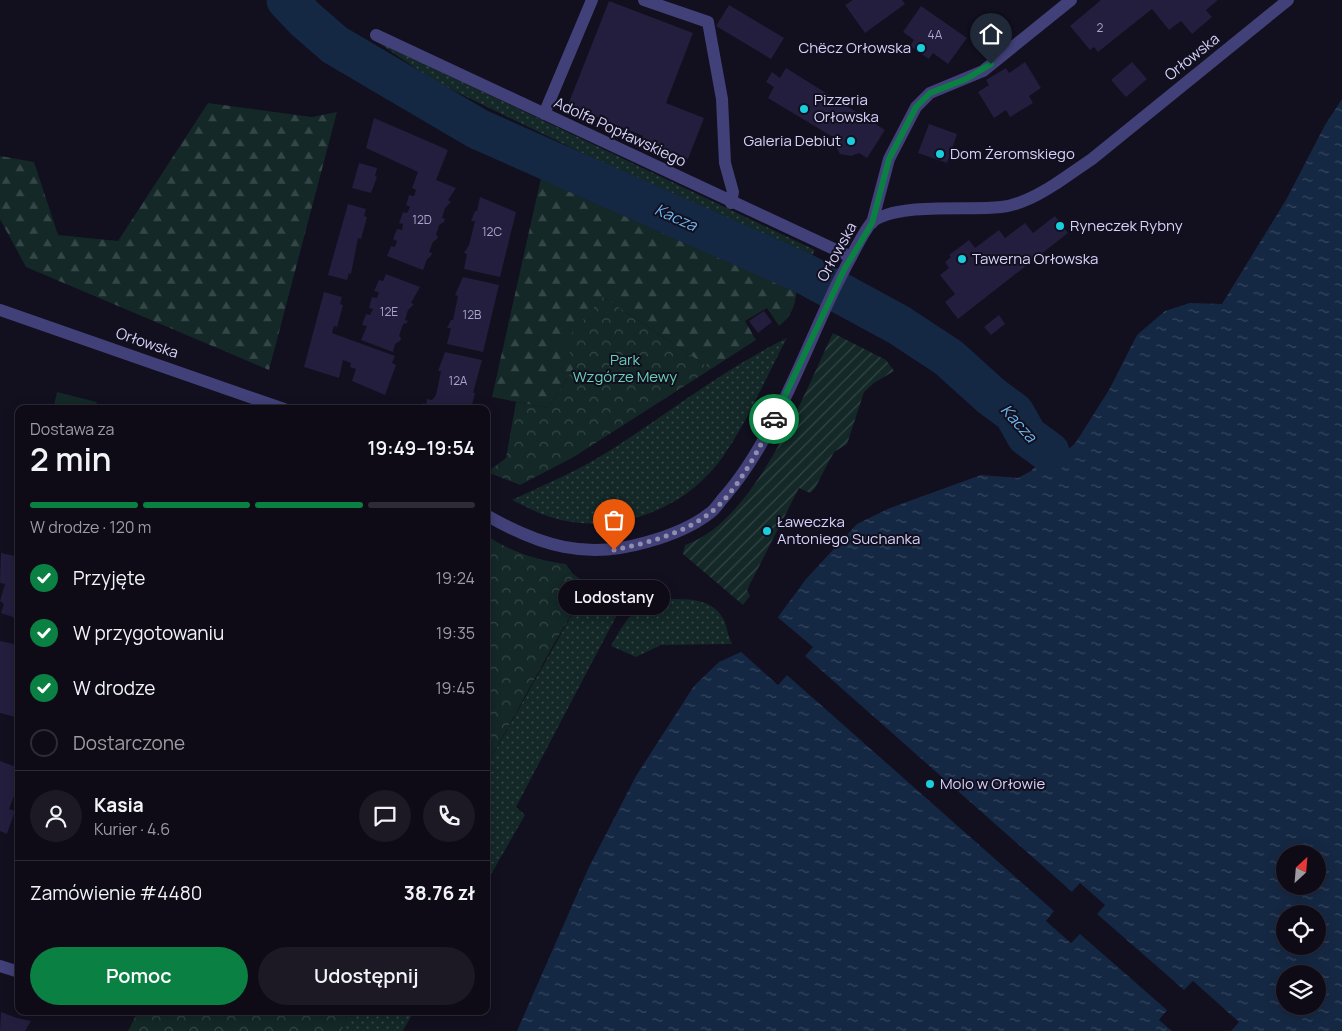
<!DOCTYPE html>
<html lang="pl">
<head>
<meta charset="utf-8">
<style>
	body { margin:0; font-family:Manrope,sans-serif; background:#1c1924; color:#f1f3f6; height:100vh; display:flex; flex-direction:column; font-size:19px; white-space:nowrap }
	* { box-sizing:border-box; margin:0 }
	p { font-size:16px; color:#9b9ba1 }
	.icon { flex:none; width:28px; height:28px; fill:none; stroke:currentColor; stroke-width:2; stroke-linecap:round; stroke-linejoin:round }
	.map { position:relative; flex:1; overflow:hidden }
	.drawer { position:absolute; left:15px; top:405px; width:475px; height:610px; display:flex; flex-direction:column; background:#0e0b17; border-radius:10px; box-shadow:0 2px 12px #0003,0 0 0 1px #2e2b36 }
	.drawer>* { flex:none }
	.needle { width:32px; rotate:26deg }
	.tools { position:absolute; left:1276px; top:845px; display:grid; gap:10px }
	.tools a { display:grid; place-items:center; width:50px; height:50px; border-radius:50%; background:#0e0b17; box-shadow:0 2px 12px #0003,0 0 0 1px #2e2b36; font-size:25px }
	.pin { position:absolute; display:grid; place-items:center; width:42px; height:42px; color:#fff; margin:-51px -21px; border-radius:50% 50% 50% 0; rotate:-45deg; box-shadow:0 0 5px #0007 }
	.pin .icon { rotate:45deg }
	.courier { position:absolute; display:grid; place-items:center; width:50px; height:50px; margin:-25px; border:4px solid #0b8043; border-radius:50%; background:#fff; color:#222; box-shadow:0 1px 6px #0007 }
	.bubble { position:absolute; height:35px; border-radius:18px; background:#0e0b17; box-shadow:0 2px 12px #0003,0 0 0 1px #2e2b36; font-size:16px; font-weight:600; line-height:35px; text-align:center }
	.overview em { font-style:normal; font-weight:600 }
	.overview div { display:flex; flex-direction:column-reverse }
	.overview { display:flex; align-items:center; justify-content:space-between; height:85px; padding:0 15px }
	h1 { font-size:32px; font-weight:600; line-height:38px }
	.bar { display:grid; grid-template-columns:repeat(4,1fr); gap:8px 5px; align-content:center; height:60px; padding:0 15px }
	.bar i { height:6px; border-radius:4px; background:#2e2b36 }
	.bar .selected { background:#0b8043 }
	.bar p { grid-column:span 4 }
	.line { display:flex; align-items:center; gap:12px; padding:0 15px; border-top:1px solid #2e2b36 }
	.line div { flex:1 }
	.round { display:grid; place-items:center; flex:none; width:52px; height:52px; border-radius:26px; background:#1c1924 }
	ol { padding:0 15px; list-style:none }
	li { display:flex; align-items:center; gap:15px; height:55px }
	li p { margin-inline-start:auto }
	li .icon { padding:5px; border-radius:50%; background:#0b8043; color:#fff; stroke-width:4 }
	li:last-child { color:#9b9ba1 }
	li i { width:28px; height:28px; border:2px solid #2e2b36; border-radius:50% }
	.primary-button { display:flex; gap:10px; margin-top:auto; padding:10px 15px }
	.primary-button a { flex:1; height:58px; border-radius:30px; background:#0b8043; color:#fff; font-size:20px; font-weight:600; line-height:58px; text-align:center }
	.primary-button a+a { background:#1c1924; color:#f1f3f6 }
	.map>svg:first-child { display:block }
	.grass { fill:url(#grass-dots) }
	.forest { fill:url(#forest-firs) }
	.park { fill:url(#park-crowns) }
	.garden { fill:url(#garden-furrows) }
	.pitch { fill:#132827 }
	.water { fill:url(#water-ripples); fill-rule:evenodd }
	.pier { fill:#120f1f }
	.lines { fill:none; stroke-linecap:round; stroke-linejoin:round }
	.river { stroke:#152843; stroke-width:41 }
	.building { fill:#231e3d }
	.service { stroke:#414078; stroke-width:12 }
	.pedestrian { stroke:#414078; stroke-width:12 }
	.minor { stroke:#414078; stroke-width:12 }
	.done { stroke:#918ead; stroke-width:5; stroke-dasharray:0 9 }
	.route { stroke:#0b8043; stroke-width:6 }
	.poi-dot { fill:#1bcedd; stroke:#120f1f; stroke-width:2 }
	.labels { text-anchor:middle; stroke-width:4; stroke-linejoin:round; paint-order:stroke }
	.number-label { font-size:12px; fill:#a9a6cb }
	.poi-label { font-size:15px; fill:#d6d3fa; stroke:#120f1f; text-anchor:start }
	.street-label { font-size:15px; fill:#d6d3fa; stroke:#120f1f }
	.park-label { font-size:15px; fill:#68d0b4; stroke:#120f1f }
	.water-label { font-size:16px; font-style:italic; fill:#6db5ed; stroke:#120f1f }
</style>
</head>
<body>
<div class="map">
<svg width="1342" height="1031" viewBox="0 0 1342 1031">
	<defs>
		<pattern id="grass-dots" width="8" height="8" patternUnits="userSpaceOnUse" patternTransform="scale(1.25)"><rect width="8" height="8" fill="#132827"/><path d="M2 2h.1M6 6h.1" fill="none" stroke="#354647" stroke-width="1.8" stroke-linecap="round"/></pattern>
		<pattern id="forest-firs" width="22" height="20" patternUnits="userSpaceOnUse" patternTransform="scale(1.25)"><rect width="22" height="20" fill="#132827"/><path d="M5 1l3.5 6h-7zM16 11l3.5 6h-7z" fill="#354647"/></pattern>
		<pattern id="park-crowns" width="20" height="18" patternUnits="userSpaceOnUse" patternTransform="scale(1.25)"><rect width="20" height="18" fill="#132827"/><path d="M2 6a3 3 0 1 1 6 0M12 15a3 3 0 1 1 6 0" fill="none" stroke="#354647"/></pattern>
		<pattern id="garden-furrows" width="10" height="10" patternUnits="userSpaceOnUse" patternTransform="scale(1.25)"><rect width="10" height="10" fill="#132827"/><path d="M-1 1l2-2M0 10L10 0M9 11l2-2" fill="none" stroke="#354647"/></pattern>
		<pattern id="water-ripples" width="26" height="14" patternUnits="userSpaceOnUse" patternTransform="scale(1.25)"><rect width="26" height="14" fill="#152843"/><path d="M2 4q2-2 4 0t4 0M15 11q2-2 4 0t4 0" fill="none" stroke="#36465f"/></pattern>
	</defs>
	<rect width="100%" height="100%" fill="#120f1f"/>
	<path class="grass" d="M376,41l439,209 -7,13 -374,-182z
		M787,338c-21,39 -38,81 -63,117 -37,55 -110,82 -174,62 -13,-4 -25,-11 -38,-17 34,-16 70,-31 102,-52 57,-37 111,-80 173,-110z
		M605,599l7,1 7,5v6l-103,196 9,8 -39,68v-116l89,-158z
		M671,599c19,0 41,0 52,19 3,5 5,18 9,26l-71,1 -25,12 -25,-11c17,-30 23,-42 60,-47z
		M352,1011h62l-11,20h-62z"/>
	<path class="forest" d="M208,103l104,14 25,-5 -68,258 -243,-103 -26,-48v-63l34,6 24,73 60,6z
		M543,169l137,57 117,63c-2,17 -5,27 -18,37l-12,-18 -22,13 11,19 -45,29 -108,-72 -26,66 -29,45 -56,-11z"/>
	<path class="park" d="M603,297l108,72 -139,89 -52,27 -33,-13 19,-14 10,-56 32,6 29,-45 -14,-20z
		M486,535c22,16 54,26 80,29l7,10 16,11 -34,57 -69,125z
		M138,1011h214l-11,20h-213z"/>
	<path class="garden" d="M833,333l53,27 8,11 -20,12 -10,9 -17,52 -13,8 -19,36 -5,5 -11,-5 -52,102 3,6 -7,9 -60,-51 2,-9c70,-24 118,-149 148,-212z"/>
	<path class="pitch" d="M57,392l40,10 -2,7h-42z"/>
	<path class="water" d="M1342,99v932h-825l72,-164 47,-91 58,-90 25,-24 22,-10 37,-35 28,-38 51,-55 33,-16 91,-33 37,3 13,-7 18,-19 10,-3 5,5 12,-12 33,-52 28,-55 28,-24 25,-8 32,1 64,-104 39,-75zM1285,854h33v32h-33zM1285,914h33v32h-33zM1285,974h33v32h-33z"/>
	<path class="pier" d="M776,616l37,31 -8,9 267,236 8,-9 25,22 -8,9 87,76 9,-9 46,41 -8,9h-59l-13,-11 8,-10 -87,-76 -9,9 -25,-22 8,-10 -267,-236 -9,10 -39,-35z"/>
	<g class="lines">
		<path class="river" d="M287,0l18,19 30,26 143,84 327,145 94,51 50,33 42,38 23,17 13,23 22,16"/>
	</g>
	<path class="building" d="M853,0h49l3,4 -40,29 -20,-28z
		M1101,0h117l-12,10 6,7 -20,17 -11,-13 -12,9 -17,-21 -54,43 -4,-5 -4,3 -20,-24z
		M609,1l84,32 -27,70 38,15 -16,41 -46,-19 1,-4 -75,-31z
		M729,5l55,33 -13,21 -55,-33z
		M921,6l46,32 -19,26 -15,-11 -4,6 -19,-13 4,-6 -11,-8z
		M1025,62l16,26 -12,8 4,7 -23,14 -4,-7 -12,8 -16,-26 11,-7 -3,-5 20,-12 3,5z
		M1132,62l15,17 -21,18 -15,-17z
		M786,68l99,62 -18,28 -8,-5 -8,3 -11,-2 -5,-9 1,-6 -68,-41 6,-11 -8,-5 6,-10 8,6z
		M374,118l74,32 -12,30 20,8 -8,12 3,2 -6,6 -3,10 3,1 -1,3 -5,3 -3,10 2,1 -1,3 -4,3 -4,10 3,1 -1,3 -4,3 -4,11 -36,-14 4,-10 4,1 2,-6 -4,-2 4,-10 5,1 1,-6 -4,-1 4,-11 4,1 3,-6 -4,-2 3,-10 5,1 2,-6 -4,-2 6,-16 -52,-24z
		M929,124l28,10 -10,29 -29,-10z
		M359,163l18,5 -2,8 2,1 -6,16 -19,-5z
		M480,197l36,15 -16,65 -36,-8 3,-15 -3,-1 5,-8 6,-24h-4l4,-10h2z
		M348,204l18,5 -2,7 3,1 -6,22 -3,-1 -7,36 -2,-1 -2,7 -19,-5z
		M1055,216l13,17 -110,86 -13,-17 10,-8 -15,-19 9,-7 -4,-6 6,-5 -2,-2 20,-15 6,8 24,-18 6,8 20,-15 8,10z
		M386,274l34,13 -9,16 3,1 -6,6 -3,10 3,1 -2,3 -2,-1 -2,4 -3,9 2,2 -1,3 -5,3 -2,8 -32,-12 6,-14 -5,-1 4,-11 4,1 3,-6 -4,-1 3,-11 5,1 2,-6 -5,-1 5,-11 4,1z
		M463,277l36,8 -16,67 -36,-8 4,-16h-4l4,-8h2l5,-24 -3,-1z
		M324,292l18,5 -2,7 3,1 -6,22 -3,-1 -2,7 63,23 -3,7 4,2 -11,30 -33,-14 4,-12 -6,-2 1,-4 -8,-3 -4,18 -35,-11z
		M764,311l8,11 -14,11 -9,-12z
		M999,315l6,9 -14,11 -7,-8z
		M445,352l37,8 -9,33h2l-3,12 -2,4h-50l3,-6 3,1 1,-5 5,1 4,-5 5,-24h-3z
		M1,553l18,4v62l-18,-6 3,-9 -4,-3 5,-17 -5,-1z
		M0,641l19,4v73l-19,-5z
		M0,761l19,7v15l-10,26 6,2 -8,23 -7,-3z
		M1,1012l16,6 14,3 -6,10h-25z"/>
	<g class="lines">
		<path class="service" d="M644,0l64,22 14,77 3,64 8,29 -2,11
			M376,35l475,222
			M544,114l48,-114"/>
		<path class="pedestrian" d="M1057,183l35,-24 196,-159"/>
		<path class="minor" d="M872,223l17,-64 27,-52 14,-14 53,-22 88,-71
			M0,310l284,99
			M486,515c54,31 100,45 161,27 22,-6 45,-15 63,-29 6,-4 10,-12 15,-17 48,-55 79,-144 111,-210 7,-13 27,-55 36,-64 25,-20 96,-11 129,-15 20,-2 39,-13 56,-24
			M0,966l19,6"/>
	</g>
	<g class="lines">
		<path class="done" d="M614,550c33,-7 69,-16 96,-37 27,-21 49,-64 64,-94"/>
		<path class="route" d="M774,419l71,-151 27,-45 17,-64 27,-52 14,-14 36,-14 25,-15"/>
	</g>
	<g class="poi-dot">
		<circle cx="921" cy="48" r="5"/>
		<circle cx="804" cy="109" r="5"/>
		<circle cx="851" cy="141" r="5"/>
		<circle cx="940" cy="154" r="5"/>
		<circle cx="1060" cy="226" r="5"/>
		<circle cx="962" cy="259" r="5"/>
		<circle cx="767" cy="531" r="5"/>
		<circle cx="930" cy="784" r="5"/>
	</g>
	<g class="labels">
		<g class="number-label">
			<text x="1100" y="32">2</text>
			<text x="935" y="39">4A</text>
			<text x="422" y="224">12D</text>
			<text x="492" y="236">12C</text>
			<text x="389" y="316">12E</text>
			<text x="472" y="319">12B</text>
			<text x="458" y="385">12A</text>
		</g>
		<g class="poi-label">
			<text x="911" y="53" text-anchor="end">Chëcz Orłowska</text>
			<text x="814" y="105">Pizzeria<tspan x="814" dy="17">Orłowska</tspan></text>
			<text x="841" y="146" text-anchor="end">Galeria Debiut</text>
			<text x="950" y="159">Dom Żeromskiego</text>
			<text x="1070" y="231">Ryneczek Rybny</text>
			<text x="972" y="264">Tawerna Orłowska</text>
			<text x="777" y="527">Ławeczka<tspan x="777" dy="17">Antoniego Suchanka</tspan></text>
			<text x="940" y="789">Molo w Orłowie</text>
		</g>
		<g class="street-label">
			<text transform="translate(1192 57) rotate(-39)" y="5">Orłowska</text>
			<text transform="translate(620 132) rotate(25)" y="5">Adolfa Popławskiego</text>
			<text transform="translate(837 252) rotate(-61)" y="5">Orłowska</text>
			<text transform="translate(147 343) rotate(19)" y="5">Orłowska</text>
		</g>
		<g class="park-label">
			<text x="625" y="365">Park<tspan x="625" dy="17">Wzgórze Mewy</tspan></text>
		</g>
		<g class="water-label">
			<text transform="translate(676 217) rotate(24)" y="6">Kacza</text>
			<text transform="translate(1019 423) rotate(48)" y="6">Kacza</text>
		</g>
	</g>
</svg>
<div class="tools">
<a><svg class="needle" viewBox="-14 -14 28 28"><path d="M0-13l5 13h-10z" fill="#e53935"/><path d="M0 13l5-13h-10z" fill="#9b9ba1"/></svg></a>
<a><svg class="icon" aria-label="locate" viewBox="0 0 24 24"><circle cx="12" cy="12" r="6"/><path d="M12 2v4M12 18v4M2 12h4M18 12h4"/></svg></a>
<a><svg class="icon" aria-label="layers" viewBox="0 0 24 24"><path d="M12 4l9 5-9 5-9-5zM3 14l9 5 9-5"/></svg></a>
</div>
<div class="pin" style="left:614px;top:550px;background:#ea580c"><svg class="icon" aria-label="bag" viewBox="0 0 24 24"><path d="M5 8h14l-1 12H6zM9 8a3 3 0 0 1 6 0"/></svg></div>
<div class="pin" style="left:991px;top:64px;background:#1f2937"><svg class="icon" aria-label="home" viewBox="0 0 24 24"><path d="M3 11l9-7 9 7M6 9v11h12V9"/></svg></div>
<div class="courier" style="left:774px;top:419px"><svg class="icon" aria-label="car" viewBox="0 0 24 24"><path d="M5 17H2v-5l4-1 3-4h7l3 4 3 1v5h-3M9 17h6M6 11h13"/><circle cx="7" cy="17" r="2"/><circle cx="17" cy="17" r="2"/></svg></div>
<div class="bubble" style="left:558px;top:580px;width:112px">Lodostany</div>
<section class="drawer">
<div class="overview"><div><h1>2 min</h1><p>Dostawa za</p></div><em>19:49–19:54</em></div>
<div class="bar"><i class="selected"></i><i class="selected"></i><i class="selected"></i><i></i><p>W drodze · 120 m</p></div>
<ol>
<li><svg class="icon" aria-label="check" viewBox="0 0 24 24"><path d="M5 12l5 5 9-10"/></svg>Przyjęte<p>19:24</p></li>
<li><svg class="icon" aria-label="check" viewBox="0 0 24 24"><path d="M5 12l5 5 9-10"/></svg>W przygotowaniu<p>19:35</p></li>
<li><svg class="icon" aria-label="check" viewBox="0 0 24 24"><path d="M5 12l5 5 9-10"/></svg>W drodze<p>19:45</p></li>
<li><i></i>Dostarczone</li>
</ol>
<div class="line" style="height:90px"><a class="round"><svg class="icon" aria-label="person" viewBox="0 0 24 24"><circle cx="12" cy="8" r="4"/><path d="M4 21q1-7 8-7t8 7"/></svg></a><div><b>Kasia</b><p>Kurier · 4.6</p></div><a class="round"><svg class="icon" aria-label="chat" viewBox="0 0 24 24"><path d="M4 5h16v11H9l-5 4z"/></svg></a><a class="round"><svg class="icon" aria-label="phone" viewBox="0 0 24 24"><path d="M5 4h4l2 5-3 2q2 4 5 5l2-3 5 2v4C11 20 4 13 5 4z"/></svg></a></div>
<div class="line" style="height:65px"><div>Zamówienie #4480</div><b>38.76 zł</b></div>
<div class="primary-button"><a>Pomoc</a><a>Udostępnij</a></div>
</section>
</div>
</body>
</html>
